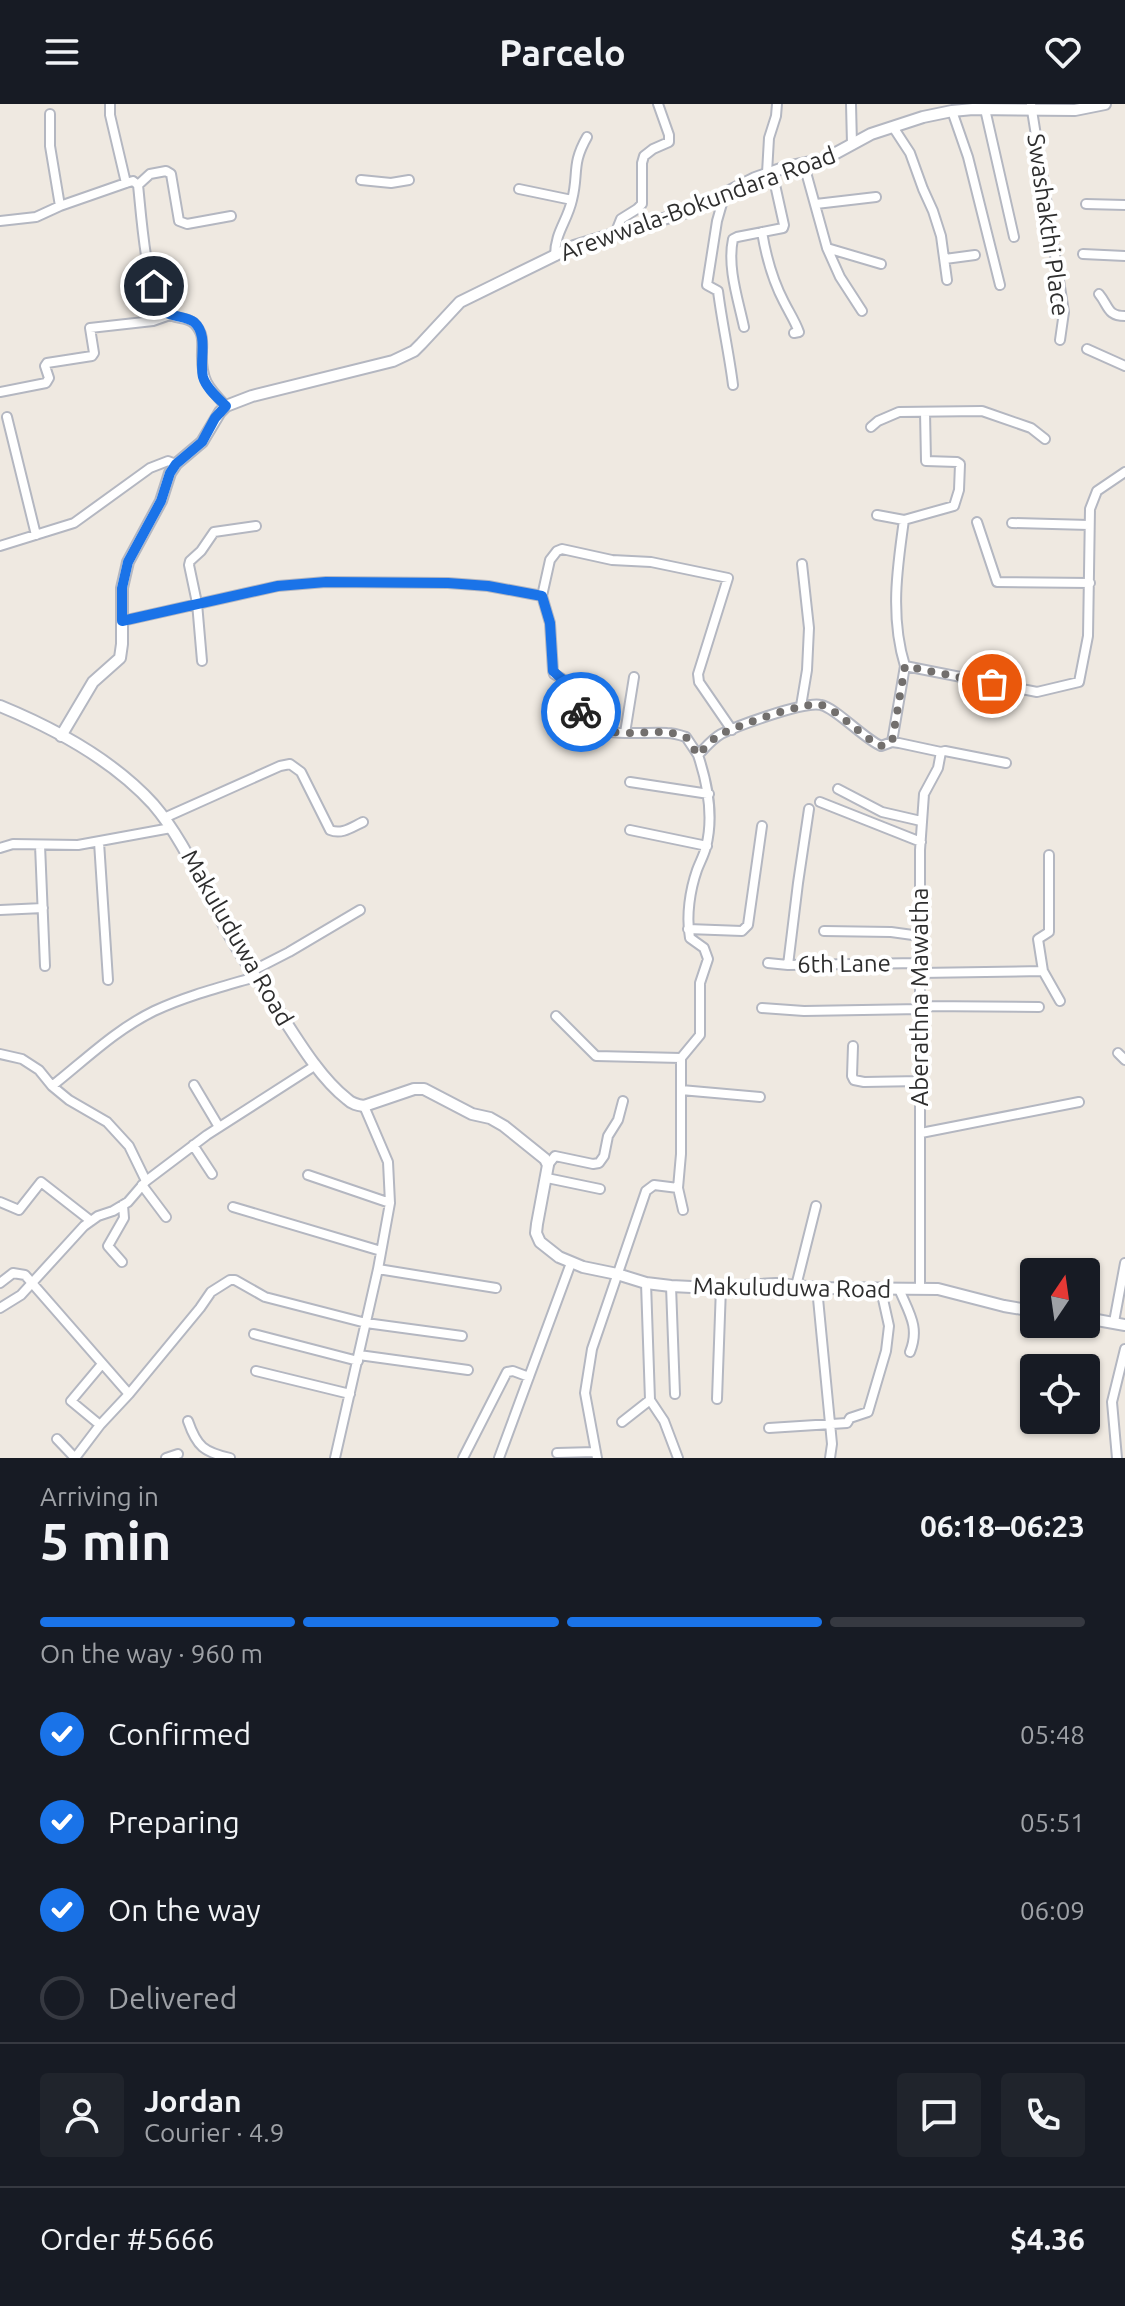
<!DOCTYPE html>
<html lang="en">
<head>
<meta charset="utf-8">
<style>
	body { margin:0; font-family:Ubuntu,sans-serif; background:#20242c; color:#f1f3f6; height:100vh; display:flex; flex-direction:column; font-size:30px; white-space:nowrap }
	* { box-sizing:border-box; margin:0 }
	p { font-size:26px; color:#9ea1a6 }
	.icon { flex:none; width:44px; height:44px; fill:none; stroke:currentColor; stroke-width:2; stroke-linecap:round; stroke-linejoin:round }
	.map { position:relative; height:1354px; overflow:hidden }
	.side { display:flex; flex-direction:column; background:#171b24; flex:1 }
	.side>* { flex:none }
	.needle { width:52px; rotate:13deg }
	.tools { position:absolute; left:1020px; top:1154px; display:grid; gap:16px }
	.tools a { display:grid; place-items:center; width:80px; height:80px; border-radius:8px; background:#171b24; box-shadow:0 2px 6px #0004; font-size:40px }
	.pin { position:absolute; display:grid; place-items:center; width:68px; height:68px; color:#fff; margin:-34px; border:4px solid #fff; border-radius:50%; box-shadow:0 2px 8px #0007 }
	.courier { position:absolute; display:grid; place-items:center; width:80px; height:80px; margin:-40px; border:6px solid #1a73e8; border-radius:50%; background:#fff; color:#222; box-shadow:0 2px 10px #0007 }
	.headline em { font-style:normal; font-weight:700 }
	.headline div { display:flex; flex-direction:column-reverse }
	.headline { display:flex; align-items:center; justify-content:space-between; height:136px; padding:0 40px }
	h1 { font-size:52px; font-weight:700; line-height:60px }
	.bar { display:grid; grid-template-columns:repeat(4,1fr); gap:12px 8px; align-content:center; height:96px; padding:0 40px }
	.bar i { height:10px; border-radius:6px; background:#363941 }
	.bar .selected { background:#1a73e8 }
	.bar p { grid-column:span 4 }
	.line { display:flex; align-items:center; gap:20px; padding:0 40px; border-top:2px solid #363941 }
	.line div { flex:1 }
	.round { display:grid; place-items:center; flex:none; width:84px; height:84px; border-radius:8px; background:#20242c }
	ol { padding:0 40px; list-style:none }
	li { display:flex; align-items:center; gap:24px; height:88px }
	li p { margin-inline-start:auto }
	li .icon { padding:8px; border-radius:50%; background:#1a73e8; color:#fff; stroke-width:4 }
	li:last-child { color:#9ea1a6 }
	li i { width:44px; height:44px; border:4px solid #363941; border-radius:50% }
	header { display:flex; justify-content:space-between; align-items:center; height:104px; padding:0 40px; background:#171b24; font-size:36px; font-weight:700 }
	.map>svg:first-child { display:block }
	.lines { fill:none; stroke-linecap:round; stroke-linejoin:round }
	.minor-casing { stroke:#b4b7c1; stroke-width:12 }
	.tertiary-casing { stroke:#b4b7c1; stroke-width:14 }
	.minor { stroke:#fff; stroke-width:8 }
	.tertiary { stroke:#fff; stroke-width:10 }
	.done { stroke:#726f6d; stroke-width:8; stroke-dasharray:0 14.4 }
	.route { stroke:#1a73e8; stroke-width:10 }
	.labels { text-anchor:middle; stroke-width:8; stroke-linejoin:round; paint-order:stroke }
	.street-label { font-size:24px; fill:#2e2e2e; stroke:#fff }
</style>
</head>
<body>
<header><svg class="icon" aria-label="menu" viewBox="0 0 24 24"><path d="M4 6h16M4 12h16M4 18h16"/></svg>Parcelo<svg class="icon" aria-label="heart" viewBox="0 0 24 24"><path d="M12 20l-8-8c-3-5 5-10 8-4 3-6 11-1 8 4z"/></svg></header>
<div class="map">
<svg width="1125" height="1354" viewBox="0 0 1125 1354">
	<rect width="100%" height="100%" fill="#efe9e1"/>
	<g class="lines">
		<defs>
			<path id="minor" d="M110,0v11l16,68
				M851,0l1,40
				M1031,0l33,208 -4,28
				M985,5l29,128
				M952,7l16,46 32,128
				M50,10v32l10,60
				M893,23l17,26 13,36 10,22 8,25 6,44
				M804,61l23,83 54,16
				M767,69l2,-35 7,-22 1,-12
				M361,76l30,3 18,-3
				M138,81l12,-11 16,-3 5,3 8,47 8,3 44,-8
				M519,85l53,11
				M725,89l-8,28 -10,64 11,6c4,32 11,62 15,94
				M816,100l60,-7
				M1086,100l39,1
				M0,117l36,-4 24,-11 66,-23 7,-2 5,4c3,26 8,111 27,127 13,11 27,0 36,22 2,6 1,11 1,18 -1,28 6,35 24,54
				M762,128c4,24 11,49 22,70 5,10 11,19 15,30l-5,1
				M615,130l6,-15 16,-10 5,-5v-41l2,-7 9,-7 16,-7v-7l-11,-31
				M827,144l13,29 22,34
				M1083,150l42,2
				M555,152c0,-24 12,-34 17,-56 7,-27 -1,-35 15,-63
				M945,155l30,-4
				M1099,190c10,12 8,22 26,22
				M744,223c-6,-28 -17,-60 -11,-88l4,-2 46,-9 1,-3 -12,-54
				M1087,245l38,17
				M0,288l46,-9 3,-5 -4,-12 2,-3 45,-7 2,-3 -4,-25 63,-7 17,-6
				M7,313l29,118
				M871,323l7,-6 21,-9 83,-1 49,17 14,11
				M877,411l27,5 50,-14 5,-16 1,-26 -3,-2 -31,-1 -1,-49
				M904,416c-7,49 -14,97 1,146l132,26 42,-10 9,-46 2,-127 7,-18 28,-19
				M977,418l20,60 93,1
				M1012,419l77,2
				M0,442l74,-23 76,-55 18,-7 8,3
				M542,492l8,-36 7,-9 5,-2 50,11 39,2 77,16 -30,96 1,8 33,48
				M122,517l156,-35 48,-4 122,1 40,3 54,10 8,27 3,48 1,3c16,9 22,13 26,32 0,1 2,12 2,12 12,22 65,13 85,15 6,0 13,2 19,4l12,18
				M202,557l-5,-58 -8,-38 1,-4 11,-10 13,-19 42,-6
				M801,602l6,-36 2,-42 -7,-64
				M625,629l9,-56
				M892,638l13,-76
				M941,648l4,-1 61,12
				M630,678l79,12
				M838,685l44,23 39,9
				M820,698l101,40
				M164,714l116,-52 10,-2 11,8 29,58c12,5 22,-3 33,-8
				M630,726l77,16
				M99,738l9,138
				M40,741l5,121
				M0,744l13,-4 65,1 93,-17
				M1049,751v77l-11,7 5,32 17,30
				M0,806l43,-2
				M688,825l54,2 6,-6 14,-99
				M824,827l67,1 29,4
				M768,859l20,2 131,-2
				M788,861l10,-82 11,-74
				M252,867l37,-19 71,-42
				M920,869l123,-2
				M921,902l118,1
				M762,904l42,3 117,-2
				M556,912l40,40 85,2
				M853,942l-1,30 2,4 10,2 57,-1
				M1118,949l7,7
				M0,950l22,5 17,11 13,16 17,14 38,22 22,24 17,35
				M194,981l25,42
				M52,982c33,-26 63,-56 102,-75 32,-15 67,-24 101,-34
				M681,986l79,7
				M921,1029l158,-31
				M193,1041l19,29
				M548,1061l7,-9 38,8 6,-1 5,-7 4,-20 10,-16 5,-19
				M308,1071l82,28
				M547,1074l53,11
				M142,1081l24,32
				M0,1098l19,8 22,-28 50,39
				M233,1103l148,44
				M683,1106l-5,-22 3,-34v-96l19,-23v-52l8,-24 -4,-11 -14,-10c-4,-22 0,-48 7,-68 3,-8 7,-15 9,-23 8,-31 2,-62 -8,-92 7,-7 14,-16 23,-21 16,-8 83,-33 100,-29 15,3 42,33 60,41l11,-4 7,1 42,9 -3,16 -14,26 -4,56v439
				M122,1158l-14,-16 16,-28 -1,-13
				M378,1165l118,19
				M0,1179l13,-10 12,2 104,119
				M646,1179l4,117 14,21 14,37
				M671,1182l4,108
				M796,1182l20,-80
				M817,1184l15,156 -2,14
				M899,1185c10,24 21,38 11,63
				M0,1204l21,-13 63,-69 14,-10 15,-5 15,-9 18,-21 61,-46 109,-70
				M1114,1218l11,-59
				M254,1230l104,27
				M359,1251l109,15
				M256,1267l94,23
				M717,1295l4,-112
				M188,1317c9,26 16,31 42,37
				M622,1318l28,-22
				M100,1321l-29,-24 31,-37
				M769,1324l78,-5 3,-5 18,-6 18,-61 3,-25 -8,-36
				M57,1335l18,19
				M557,1349l38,-1
				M75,1354l25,-33 29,-31 71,-86 11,-16 19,-12h5l30,17 101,26 96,13
				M166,1354l12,-4
				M335,1354l43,-189 12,-66 -2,-41 -24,-56
				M463,1354l44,-86 6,-1 16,6
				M499,1354l72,-195
				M597,1354l-12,-65 7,-44 54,-158 8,-6 24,3
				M1117,1354l-5,-56 13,-53"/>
			<path id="tertiary" d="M0,602c56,23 112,53 153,98 31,36 48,80 71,121 16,31 37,59 56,88 18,28 41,66 67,86 5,5 10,6 17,7l50,-17h10l48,25 18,4 14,8 41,33 3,6 -11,59 -1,9 4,9 19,15 24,10 34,7 29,9 25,3 41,2 64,-4 41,4 121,1 66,17 30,5
				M61,632l32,-54 27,-24 2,-14v-56l6,-26 33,-61 9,-28 6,-9 26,-22 18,-30 6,-6 26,-10 141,-35 21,-10 7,-7 39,-42 114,-56 116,-35 65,-33 31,-11 39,-8 46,-25 52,-17 29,-6 21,-2 102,1 30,-6
				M1086,1214l39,7"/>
		</defs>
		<use href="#minor" class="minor-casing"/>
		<use href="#tertiary" class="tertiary-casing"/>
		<use href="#minor" class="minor"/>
		<use href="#tertiary" class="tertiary"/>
	</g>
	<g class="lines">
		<path class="done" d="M581,608c5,29 64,19 86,20 6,1 13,3 19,5l12,18c7,-7 14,-16 23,-21 16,-8 83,-33 100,-29 15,3 42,33 60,41l11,-4 13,-76 87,18"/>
		<path class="route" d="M154,182l10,26c9,5 22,4 30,10 15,13 5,38 9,55 3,11 15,21 23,29l-11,12 -13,24 -26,22 -6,9 -9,28 -33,61 -6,26v33l156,-35 48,-4 122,1 40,3 54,10 8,27 3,48c19,19 22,8 28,41"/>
	</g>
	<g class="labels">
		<g class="street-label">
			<text transform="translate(698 100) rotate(-20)" y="8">Arewwala-Bokundara Road</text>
			<text transform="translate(1048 121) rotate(82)" y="8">Swashakthi Place</text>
			<text transform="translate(237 834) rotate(60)" y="8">Makuluduwa Road</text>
			<text transform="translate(844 860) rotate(-1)" y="8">6th Lane</text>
			<text transform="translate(920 893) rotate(-90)" y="8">Aberathna Mawatha</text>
			<text transform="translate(792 1184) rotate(1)" y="8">Makuluduwa Road</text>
		</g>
	</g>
</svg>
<div class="tools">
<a><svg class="needle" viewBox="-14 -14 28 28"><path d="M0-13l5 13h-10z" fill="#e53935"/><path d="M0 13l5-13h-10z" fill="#9ea1a6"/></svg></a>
<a><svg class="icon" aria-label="locate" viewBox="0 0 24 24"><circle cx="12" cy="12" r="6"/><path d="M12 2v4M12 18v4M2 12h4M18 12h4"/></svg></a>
</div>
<div class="pin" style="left:992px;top:580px;background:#ea580c"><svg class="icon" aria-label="bag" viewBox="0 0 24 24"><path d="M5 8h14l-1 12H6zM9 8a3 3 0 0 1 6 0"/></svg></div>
<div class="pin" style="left:154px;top:182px;background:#1f2937"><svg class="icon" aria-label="home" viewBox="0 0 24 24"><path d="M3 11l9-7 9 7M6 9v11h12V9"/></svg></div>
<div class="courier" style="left:581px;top:608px"><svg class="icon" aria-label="bike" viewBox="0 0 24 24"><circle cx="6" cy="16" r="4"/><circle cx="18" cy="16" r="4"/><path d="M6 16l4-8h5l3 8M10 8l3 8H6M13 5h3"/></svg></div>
</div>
<section class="side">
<div class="headline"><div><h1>5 min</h1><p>Arriving in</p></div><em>06:18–06:23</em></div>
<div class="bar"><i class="selected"></i><i class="selected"></i><i class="selected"></i><i></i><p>On the way · 960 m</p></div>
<ol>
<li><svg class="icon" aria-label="check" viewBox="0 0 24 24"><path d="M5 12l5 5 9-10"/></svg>Confirmed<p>05:48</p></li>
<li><svg class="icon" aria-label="check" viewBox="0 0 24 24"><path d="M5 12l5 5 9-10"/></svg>Preparing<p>05:51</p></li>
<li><svg class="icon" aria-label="check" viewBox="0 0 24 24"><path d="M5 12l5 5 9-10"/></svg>On the way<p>06:09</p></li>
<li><i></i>Delivered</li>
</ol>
<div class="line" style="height:144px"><a class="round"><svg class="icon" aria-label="person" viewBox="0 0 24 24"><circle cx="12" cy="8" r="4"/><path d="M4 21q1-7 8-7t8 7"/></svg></a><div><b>Jordan</b><p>Courier · 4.9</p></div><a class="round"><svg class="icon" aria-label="chat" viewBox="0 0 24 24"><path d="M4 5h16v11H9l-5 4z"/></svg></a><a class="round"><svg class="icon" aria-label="phone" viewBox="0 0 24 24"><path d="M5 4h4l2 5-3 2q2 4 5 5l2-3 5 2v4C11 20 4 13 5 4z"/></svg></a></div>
<div class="line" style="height:104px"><div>Order #5666</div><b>$4.36</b></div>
</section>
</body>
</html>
